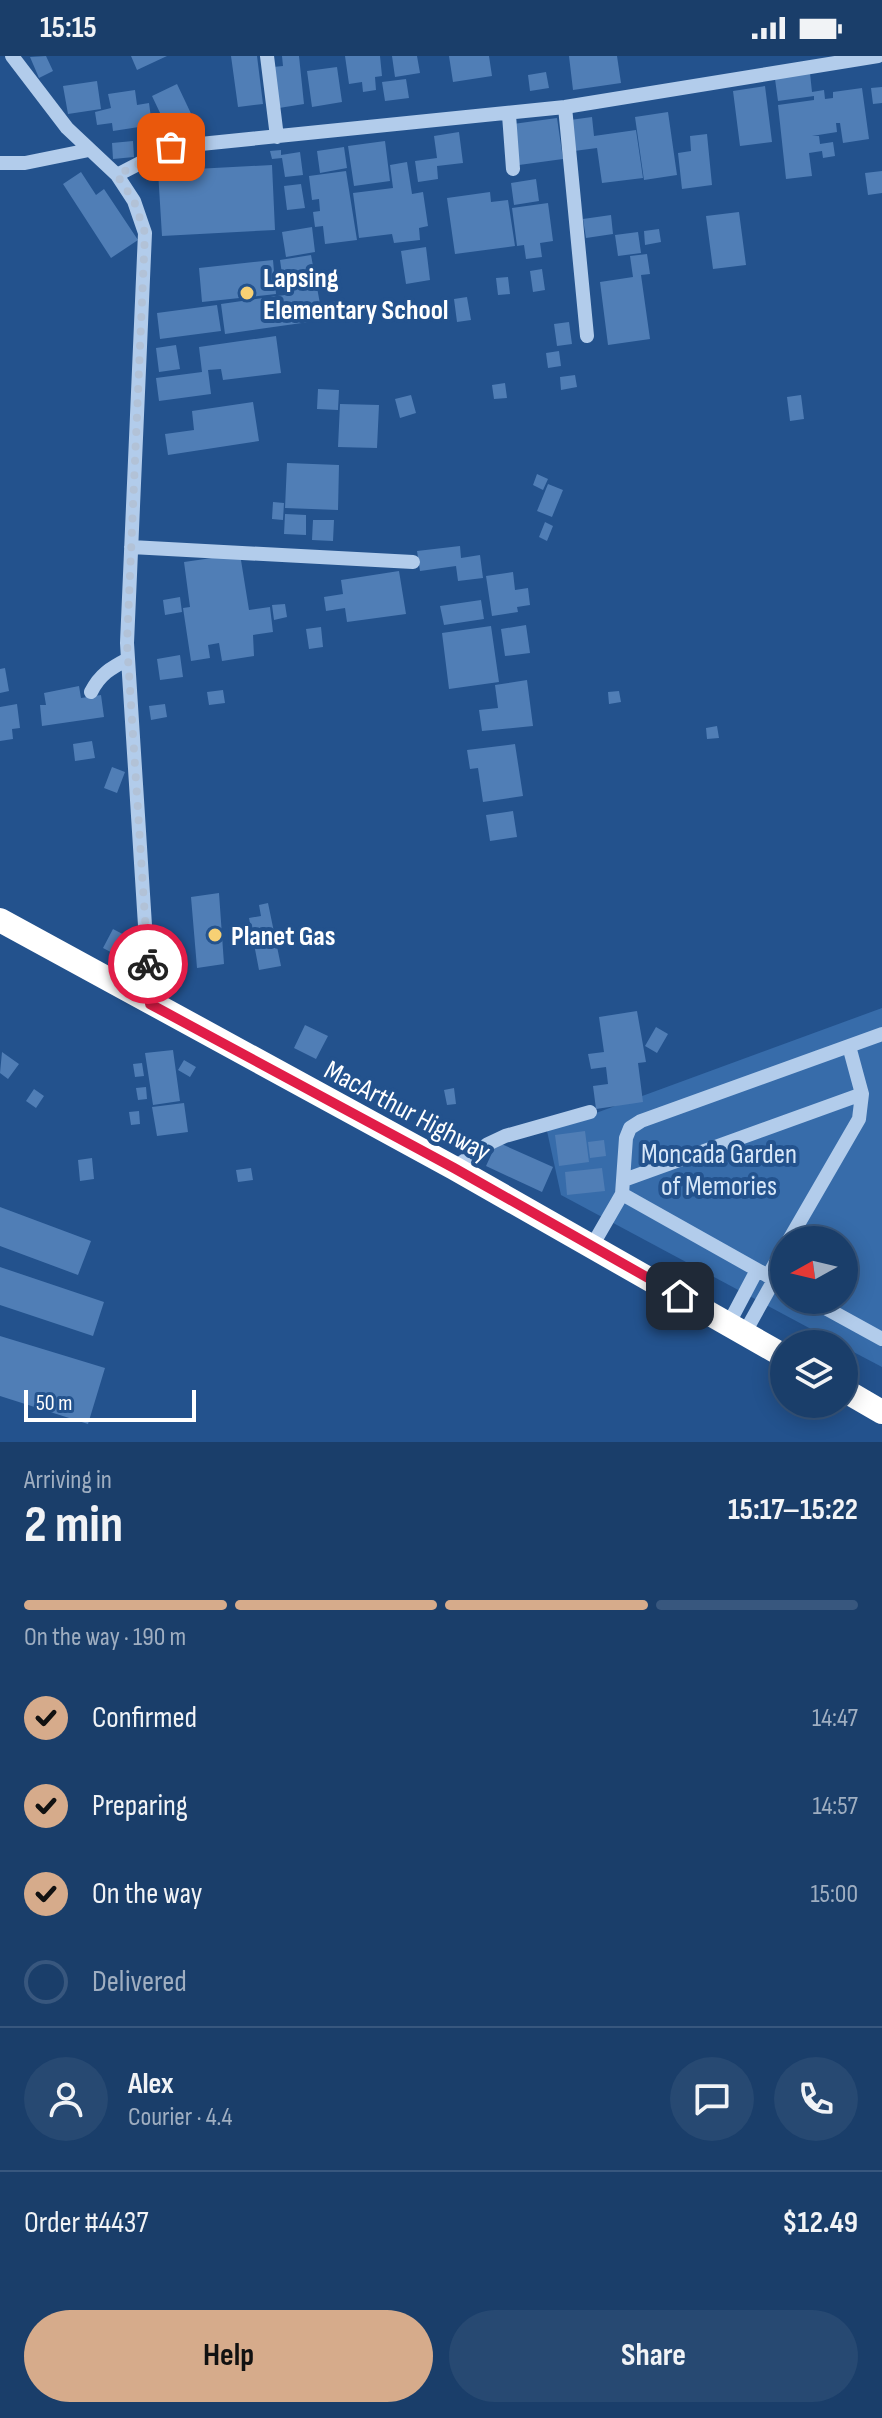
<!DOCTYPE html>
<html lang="en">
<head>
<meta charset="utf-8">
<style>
	body { margin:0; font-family:"Sofia Sans Condensed",sans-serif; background:#274972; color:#f1f3f6; height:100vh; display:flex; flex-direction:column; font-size:30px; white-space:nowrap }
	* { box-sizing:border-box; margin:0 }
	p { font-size:26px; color:#9faec1 }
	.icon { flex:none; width:44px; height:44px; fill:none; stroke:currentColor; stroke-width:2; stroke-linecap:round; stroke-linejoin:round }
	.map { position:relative; height:1386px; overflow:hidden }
	.side { display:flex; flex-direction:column; background:#1a3e6a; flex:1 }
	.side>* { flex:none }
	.needle { width:52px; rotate:262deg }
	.tools { position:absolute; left:770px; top:1170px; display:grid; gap:16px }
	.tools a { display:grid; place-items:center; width:88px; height:88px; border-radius:50%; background:#1a3e6a; box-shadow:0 4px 20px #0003,0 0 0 2px #38577e; font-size:40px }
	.scale { position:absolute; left:24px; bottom:20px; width:172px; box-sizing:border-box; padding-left:8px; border:4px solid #fff; border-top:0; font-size:22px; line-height:28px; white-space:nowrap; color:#fff; -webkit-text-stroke:6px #23528d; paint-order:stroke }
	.pin { position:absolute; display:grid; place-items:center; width:68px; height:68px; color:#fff; margin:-34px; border-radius:16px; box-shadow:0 4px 12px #0006 }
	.courier { position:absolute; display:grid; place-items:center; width:80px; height:80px; margin:-40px; border:6px solid #e11d48; border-radius:50%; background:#fff; color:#222; box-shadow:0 2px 10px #0007 }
	.headline em { font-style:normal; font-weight:700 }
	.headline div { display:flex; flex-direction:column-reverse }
	.headline { display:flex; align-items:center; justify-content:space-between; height:136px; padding:0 24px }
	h1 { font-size:52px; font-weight:700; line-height:60px }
	.bar { display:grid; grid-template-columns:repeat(4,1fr); gap:12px 8px; align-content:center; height:96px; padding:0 24px }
	.bar i { height:10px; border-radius:6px; background:#38577e }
	.bar .selected { background:#d6ab8b }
	.bar p { grid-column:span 4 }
	.line { display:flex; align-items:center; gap:20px; padding:0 24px; border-top:2px solid #38577e }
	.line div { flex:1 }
	.round { display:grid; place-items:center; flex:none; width:84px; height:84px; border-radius:42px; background:#274972 }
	ol { padding:0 24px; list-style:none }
	li { display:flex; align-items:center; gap:24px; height:88px }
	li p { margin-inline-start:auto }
	li .icon { padding:8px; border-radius:50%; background:#d6ab8b; color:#111; stroke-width:4 }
	li:last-child { color:#9faec1 }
	li i { width:44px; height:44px; border:4px solid #38577e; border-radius:50% }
	.primary-button { display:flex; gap:16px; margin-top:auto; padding:16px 24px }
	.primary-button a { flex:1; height:92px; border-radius:48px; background:#d6ab8b; color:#111; font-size:32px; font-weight:700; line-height:92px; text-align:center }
	.primary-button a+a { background:#274972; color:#f1f3f6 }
	.status { display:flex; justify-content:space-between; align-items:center; height:56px; padding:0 40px; background:#1a3e6a; direction:ltr }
	.status svg { height:22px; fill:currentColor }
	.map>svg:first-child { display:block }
	.green { fill:#376caa; fill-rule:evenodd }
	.building { fill:#507eb6 }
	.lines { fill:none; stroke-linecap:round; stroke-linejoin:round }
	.minor { stroke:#b2cceb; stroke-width:14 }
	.highway { stroke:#fff; stroke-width:24 }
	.done { stroke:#b2c2d7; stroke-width:8; stroke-dasharray:0 14.4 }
	.route { stroke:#e11d48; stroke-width:10 }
	.poi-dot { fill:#f7d074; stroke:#23528d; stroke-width:3 }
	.labels { text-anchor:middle; stroke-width:8; stroke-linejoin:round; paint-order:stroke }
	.poi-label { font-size:28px; font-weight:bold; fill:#fff; stroke:#23528d; text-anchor:start }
	.street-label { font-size:28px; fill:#fff; stroke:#23528d }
	.park-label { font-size:28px; fill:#d6e6f8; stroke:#23528d }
</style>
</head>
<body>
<div class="status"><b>15:15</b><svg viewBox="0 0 49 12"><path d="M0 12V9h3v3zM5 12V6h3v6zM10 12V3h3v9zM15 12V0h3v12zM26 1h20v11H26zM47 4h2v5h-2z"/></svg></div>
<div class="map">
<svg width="882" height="1386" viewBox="0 0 882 1386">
	<rect width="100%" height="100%" fill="#23528d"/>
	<path class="green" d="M882,952v359l-38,-20v-3h-5l-278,-149 -14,-64zM784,1184h60v60h-60z"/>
	<path class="building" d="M46,0l7,15 -14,7 -9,-21z
		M131,0h36l-30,14z
		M231,0h26l6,48 -25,3z
		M282,0h17l5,48 -25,4 -6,-41 10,-1z
		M345,0h35l2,20 -7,1 1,13 -13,2 -1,-10 -13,2z
		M392,0h25l3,17 -25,4z
		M449,0h40l3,20 -39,6z
		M569,0h48l4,27 -48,7z
		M337,11l5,35 -30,5 -5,-36z
		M546,16l3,16 -19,3 -2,-16z
		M810,17l2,19 12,-2 1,9 8,-1v-6l29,-4 7,51 -26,4 -3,-20h-4l1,9 -25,4h7l1,8 13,-2 2,14 -12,2 -1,-7 -13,2 3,23 -26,3 -8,-74 36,-5v-4l-36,5 -3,-22z
		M406,23l3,19 -24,3 -3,-19z
		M97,25l4,28 -33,5 -5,-28z
		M177,28l18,38 -25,12 -18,-38z
		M765,30l7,56 -32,4 -7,-55z
		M882,31v16l-9,1 -2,-16z
		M135,34l2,15 12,-2 3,22 -39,6 -1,-8 -15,2 -2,-13 16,-4 -3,-14z
		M668,56l9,63 -33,5 -9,-63z
		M592,61l2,19 42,-6 7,48 -41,5 -5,-35 -23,3 -4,-31z
		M557,62l6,41 -44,6 -6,-41z
		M459,76l4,31 -26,3 1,13 -20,3 -3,-21 22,-3 -3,-22z
		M707,78l5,51 -30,4 -4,-36 13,-2 -1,-15z
		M133,85l1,16 -21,2 -1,-16z
		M385,85l5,40 -36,5 -6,-40z
		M344,91l3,21 -27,5 -3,-22z
		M281,94v5l19,-3 3,23 -18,2 -3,-19 -10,1 -2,-8z
		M407,106l5,32 11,-2 5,34 -9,2 1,12 -26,3 -2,-9 -33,4 -6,-45 40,-5 -3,-23z
		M272,109l3,65 -113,6 -4,-65z
		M346,115l11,69 -32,4 -2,-18 -8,1 -2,-15 7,-1 -1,-12 -7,1 -3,-24z
		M882,115v22l-14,2 -3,-22z
		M81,116l15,23 8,-6 34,51 -27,18 -48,-74z
		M536,123l3,22 -25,4 -3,-22z
		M301,128l4,24 -18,2 -3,-24z
		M490,136l1,10 17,-2 7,46 -60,8 -8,-56z
		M548,147l5,38 -13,2 2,14 -16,2 -2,-14 -7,1 -5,-38z
		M739,156l7,53 -33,4 -7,-53z
		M611,159l2,19 -27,4 -3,-19z
		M312,171l3,25 -29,5 -4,-25z
		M659,173l2,13 -16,3 -1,-14z
		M638,176l3,21 -23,3 -3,-21z
		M426,191l4,33 -24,4 -5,-33z
		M647,198l3,20 -9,1 9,64 -42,6 -8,-63 33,-5 -3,-21z
		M311,199l12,65 -98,14 -4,-30 64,-9 -5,-35z
		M273,204l3,34 -74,8 -3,-34z
		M542,213l3,21 -12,2 -3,-21z
		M508,221l2,17 -12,1 -2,-17z
		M467,241l4,23 -14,2 -3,-23z
		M338,245l2,15 -13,1 -2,-14z
		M217,249l4,26 -61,8 -3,-26z
		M569,266l3,22 -15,2 -3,-22z
		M276,280l5,37 -58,7 -2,-11 -13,1 3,24 -52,7 -3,-23 46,-6 -3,-25z
		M176,289l4,24 -21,3 -3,-24z
		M559,295l2,15 -13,2 -2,-15z
		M575,319l2,12 -16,3 -1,-13z
		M505,327l2,15 -13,1 -2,-14z
		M318,333l21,1 -1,20 -21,-1z
		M411,339l5,18 -16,5 -5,-19z
		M801,339l3,24 -14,2 -3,-24z
		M253,346l6,39 -91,14 -3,-21 29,-4 -2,-19z
		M340,348l39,1 -2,43 -39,-1z
		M287,407l52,2 -1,45 -53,-2z
		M537,418l11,5 -5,11 -10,-5z
		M548,428l15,6 -11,27 -15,-6z
		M273,446l11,1 -1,17 -11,-1z
		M285,458l21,1v20l-22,-1z
		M313,464h21l-1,21 -21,-1z
		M545,466l8,4 -6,15 -8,-4z
		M460,490l1,12 19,-3 3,23 -25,3 -2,-15 -36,5 -3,-20z
		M240,498l9,56 21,-3 3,25 -20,3 1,21 -32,5 -3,-18 -11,2 2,13 -19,3 -8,-53 7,-1 -6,-45z
		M399,515l7,43 -59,8 -2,-14 -19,3 -2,-14 19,-3 -2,-14z
		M513,516l2,18 13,-2 2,17 -13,2 1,5 -26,4 -6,-40z
		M180,541l2,15 -17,3 -2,-15z
		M481,544l3,19 -40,6 -4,-19z
		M285,548l2,13 -13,3 -2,-15z
		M526,569l4,28 -25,3 -4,-27z
		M491,570l8,56 -50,7 -7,-56z
		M321,571l2,20 -14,2 -3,-20z
		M180,599l3,22 -23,3 -3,-21z
		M5,612l4,23 -9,2v-24z
		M527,624l6,46 -51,5 -3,-21 19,-2 -3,-23z
		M79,630l2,12 20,-3 3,22 -62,9 -2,-21h6l-2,-12z
		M223,634l2,13 -16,2 -2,-13z
		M619,635l2,11 -12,2 -1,-12z
		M17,648l3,24 -8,1 1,10 -13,2v-34z
		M165,648l2,13 -16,3 -2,-14z
		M717,670l2,12 -12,1 -1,-11z
		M92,685l3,17 -20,3 -2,-17z
		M515,688l8,52 -40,6 -5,-34 -8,1 -3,-19z
		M112,711l13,5 -8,21 -13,-5z
		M513,755l4,26 -27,4 -4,-26z
		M219,837l5,71 -27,4 -6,-71z
		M268,847l13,63 -22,4 -10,-52 12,-2 -2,-11z
		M113,873l21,11 -10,19 -21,-11z
		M637,955l9,51 -8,1 5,39 -47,7 -3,-23 15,-2 -2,-17 -15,2 -3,-15 16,-2 -5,-35z
		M305,969l23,11 -12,23 -22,-11z
		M656,971l12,7 -11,19 -12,-7z
		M173,994l7,51 -27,4 -8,-52z
		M2,996l17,12 -11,15 -8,-6z
		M184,1004l12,7 -6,10 -12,-7z
		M142,1007l2,13 -9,1 -2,-13z
		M146,1031l1,12 -9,1 -2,-12z
		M454,1032l2,16 -9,1 -3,-15z
		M34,1033l10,7 -8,12 -10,-7z
		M184,1047l4,29 -31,4 -5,-29z
		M139,1055l1,13 -9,1 -2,-13z
		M585,1075l4,31 -30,4 -4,-31z
		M604,1084l2,16 -16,2 -2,-16z
		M497,1086l56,25 -11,25 -56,-26z
		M92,1102l2,21 -14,2 -2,-21z
		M251,1112l2,12 -15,2 -2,-12z
		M602,1112l3,23 -38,4 -2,-23z
		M0,1151l91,34 -13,34 -78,-29z
		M0,1211l104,35 -11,34 -93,-31z
		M0,1280l105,32 -17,56 -88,-28z"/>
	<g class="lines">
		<path class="minor" d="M12,0l55,72 50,47 17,26 11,32 -18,410 23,361
			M267,0l10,81
			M565,51l22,229
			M509,59l4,54
			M0,107h25l64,-13
			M117,119l54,-28 394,-40 313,-51
			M131,491l282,15
			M91,636c9,-18 20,-24 37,-33
			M454,1112l34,-24 17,-8 85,-24
			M624,1124l238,-86
			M622,1138l162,91
			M789,1184l70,-121 3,-25 -13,-48
			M592,1190l30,-52 4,-56 4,-10 11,-7 241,-87
			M768,1220l16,-28
			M811,1244l71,39
			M728,1269l29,-55
			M744,1278l30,-54"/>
		<path class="highway" d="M0,864l454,248 330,188
			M844,1334l38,22"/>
	</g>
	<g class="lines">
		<path class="done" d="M148,908l-21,-321 18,-410 -11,-32 -17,-26 54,-28"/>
		<path class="route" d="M148,908l2,40 304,164 226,128"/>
	</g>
	<g class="poi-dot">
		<circle cx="247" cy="237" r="8"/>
		<circle cx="215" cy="879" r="8"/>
	</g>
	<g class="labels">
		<g class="poi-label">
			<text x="263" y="231">Lapsing<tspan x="263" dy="32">Elementary School</tspan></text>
			<text x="231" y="889">Planet Gas</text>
		</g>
		<g class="street-label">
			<text transform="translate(408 1054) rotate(28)" y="10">MacArthur Highway</text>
		</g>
		<g class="park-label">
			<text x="719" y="1107">Moncada Garden<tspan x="719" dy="32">of Memories</tspan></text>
		</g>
	</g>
</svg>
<div class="tools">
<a><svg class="needle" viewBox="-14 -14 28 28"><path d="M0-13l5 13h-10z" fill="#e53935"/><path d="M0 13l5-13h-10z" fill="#9faec1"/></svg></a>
<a><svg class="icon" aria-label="layers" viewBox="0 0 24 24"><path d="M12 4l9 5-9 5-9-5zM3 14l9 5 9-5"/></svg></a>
</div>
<div class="scale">50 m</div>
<div class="pin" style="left:171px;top:91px;background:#ea580c"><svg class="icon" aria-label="bag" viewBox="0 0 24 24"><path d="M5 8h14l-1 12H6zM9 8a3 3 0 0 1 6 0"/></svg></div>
<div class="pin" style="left:680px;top:1240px;background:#1f2937"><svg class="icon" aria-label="home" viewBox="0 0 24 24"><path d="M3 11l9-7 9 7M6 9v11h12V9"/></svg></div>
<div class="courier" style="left:148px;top:908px"><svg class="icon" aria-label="bike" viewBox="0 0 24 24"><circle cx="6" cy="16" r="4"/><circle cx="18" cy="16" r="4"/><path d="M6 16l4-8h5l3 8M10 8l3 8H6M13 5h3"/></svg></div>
</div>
<section class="side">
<div class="headline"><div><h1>2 min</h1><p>Arriving in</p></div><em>15:17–15:22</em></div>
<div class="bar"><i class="selected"></i><i class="selected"></i><i class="selected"></i><i></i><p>On the way · 190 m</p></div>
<ol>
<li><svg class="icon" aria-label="check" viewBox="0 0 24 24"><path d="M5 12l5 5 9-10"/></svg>Confirmed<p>14:47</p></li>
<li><svg class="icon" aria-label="check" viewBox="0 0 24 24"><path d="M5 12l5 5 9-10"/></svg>Preparing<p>14:57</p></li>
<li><svg class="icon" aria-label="check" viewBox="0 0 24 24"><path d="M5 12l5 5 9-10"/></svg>On the way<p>15:00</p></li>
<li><i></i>Delivered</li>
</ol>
<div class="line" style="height:144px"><a class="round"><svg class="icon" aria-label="person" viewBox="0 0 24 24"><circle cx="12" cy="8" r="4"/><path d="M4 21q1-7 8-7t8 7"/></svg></a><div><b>Alex</b><p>Courier · 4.4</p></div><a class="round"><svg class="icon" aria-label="chat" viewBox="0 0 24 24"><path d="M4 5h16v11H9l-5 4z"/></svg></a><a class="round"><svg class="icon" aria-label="phone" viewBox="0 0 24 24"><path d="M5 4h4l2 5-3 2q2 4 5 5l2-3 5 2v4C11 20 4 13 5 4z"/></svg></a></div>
<div class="line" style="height:104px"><div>Order #4437</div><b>$12.49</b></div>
<div class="primary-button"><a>Help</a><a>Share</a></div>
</section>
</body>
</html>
